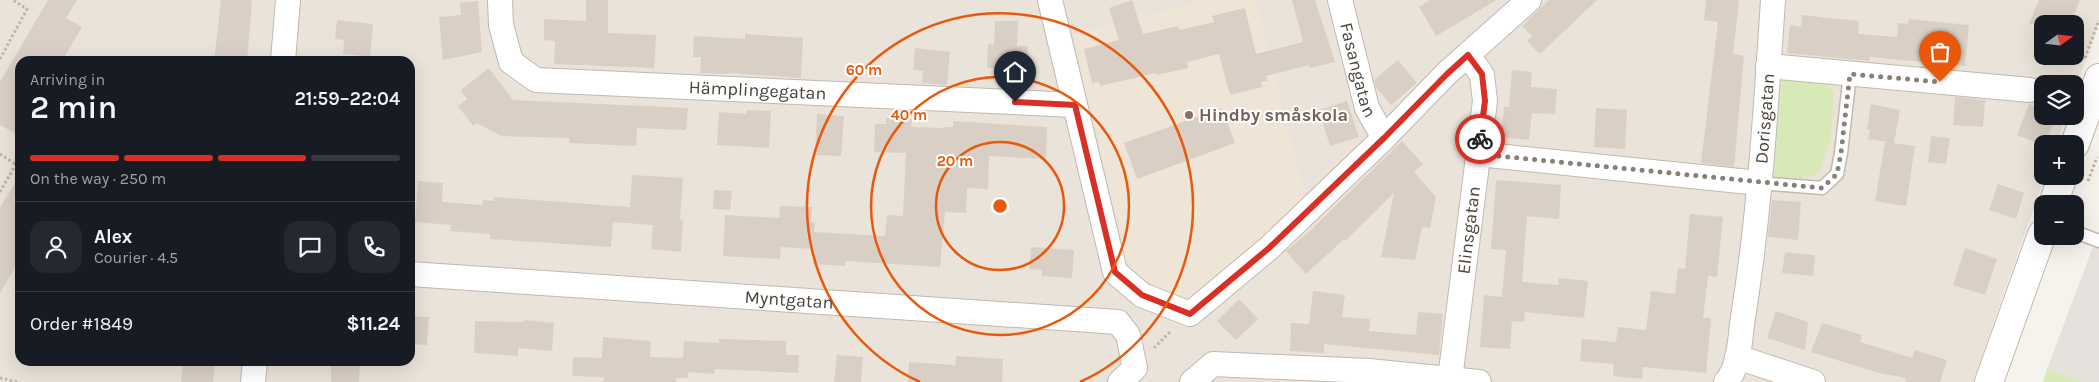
<!DOCTYPE html>
<html lang="en">
<head>
<meta charset="utf-8">
<style>
	body { margin:0; font-family:Karla,sans-serif; background:#242831; color:#f1f3f6; height:100vh; display:flex; flex-direction:column; font-size:19px; white-space:nowrap }
	* { box-sizing:border-box; margin:0 }
	p { font-size:16px; color:#9ea1a6 }
	.icon { flex:none; width:28px; height:28px; fill:none; stroke:currentColor; stroke-width:2; stroke-linecap:round; stroke-linejoin:round }
	.map { position:relative; flex:1; overflow:hidden }
	.sheet { position:absolute; left:15px; top:56px; width:400px; height:310px; display:flex; flex-direction:column; background:#171b24; border-radius:15px; box-shadow:0 5px 20px #0002 }
	.sheet>* { flex:none }
	.needle { width:32px; rotate:75deg }
	.tools { position:absolute; left:2034px; top:15px; display:grid; gap:10px }
	.tools a { display:grid; place-items:center; width:50px; height:50px; border-radius:10px; background:#171b24; box-shadow:0 5px 20px #0002; font-size:25px }
	.pin { position:absolute; display:grid; place-items:center; width:42px; height:42px; color:#fff; margin:-51px -21px; border-radius:50% 50% 50% 0; rotate:-45deg; box-shadow:0 0 5px #0007 }
	.pin .icon { rotate:45deg }
	.courier { position:absolute; display:grid; place-items:center; width:50px; height:50px; margin:-25px; border:4px solid #d93025; border-radius:50%; background:#fff; color:#222; box-shadow:0 1px 6px #0007 }
	.overview em { font-style:normal; font-weight:600 }
	.overview div { display:flex; flex-direction:column-reverse }
	.overview { display:flex; align-items:center; justify-content:space-between; height:85px; padding:0 15px }
	h1 { font-size:32px; font-weight:600; line-height:38px }
	.bar { display:grid; grid-template-columns:repeat(4,1fr); gap:8px 5px; align-content:center; height:60px; padding:0 15px }
	.bar i { height:6px; border-radius:4px; background:#363941 }
	.bar .selected { background:#d93025 }
	.bar p { grid-column:span 4 }
	.line { display:flex; align-items:center; gap:12px; padding:0 15px; border-top:1px solid #363941 }
	.line div { flex:1 }
	.round { display:grid; place-items:center; flex:none; width:52px; height:52px; border-radius:15px; background:#242831 }
	.map>svg:first-child { display:block }
	.residential { fill:#eae3da; fill-rule:evenodd }
	.industrial { fill:#e6e1dd }
	.education { fill:#eee5d6 }
	.green { fill:#d7e9b6 }
	.building { fill:#dacfc4 }
	.lines { fill:none; stroke-linecap:round; stroke-linejoin:round }
	.service-casing { stroke:#c1b9ae; stroke-width:15 }
	.minor-casing { stroke:#c1b9ae; stroke-width:26 }
	.tertiary-casing { stroke:#c1b9ae; stroke-width:30 }
	.path { stroke:#c3b3a0; stroke-width:3; stroke-dasharray:2.5 2.5; stroke-linecap:butt }
	.service { stroke:#fff; stroke-width:12 }
	.minor { stroke:#fff; stroke-width:24 }
	.tertiary { stroke:#fff; stroke-width:28 }
	.done { stroke:#868078; stroke-width:5; stroke-dasharray:0 9 }
	.route { stroke:#d93025; stroke-width:6 }
	.ring { fill:none; stroke:#e8590c; stroke-width:2.5 }
	.education-dot { fill:#8d6e63; stroke:#fff; stroke-width:2 }
	.labels { text-anchor:middle; stroke-width:4; stroke-linejoin:round; paint-order:stroke }
	.street-label { font-size:18px; fill:#4a4239; stroke:#fff }
	.education-label { font-size:18px; font-weight:bold; fill:#785e54; stroke:#fff; text-anchor:start }
	.centre { fill:#e8590c; stroke:#fff; stroke-width:2.5 }
	.ring-label { font-size:15px; text-anchor:middle; font-weight:bold; fill:#e8590c; stroke:#fff; stroke-width:4; stroke-linejoin:round; paint-order:stroke }
</style>
</head>
<body>
<div class="map">
<svg width="2099" height="382" viewBox="0 0 2099 382">
	<rect width="100%" height="100%" fill="#f6f2ec"/>
	<path class="residential" d="M0,0h2099v22l-24,68v-6h-33v32h24l-10,28h-14v32h3l-72,206h-1973zM2042,24h33v32h-33zM20,61h390v300h-390z"/>
	<path class="industrial" d="M2099,231v151h-16l-36,-13z"/>
	<path class="education" d="M1204,0h52l50,197 -116,110 -58,-31 -59,-242z"/>
	<path class="green" d="M1782,77h38l14,16 -4,49 -12,32 -17,4 -29,-1z
		M2047,369l36,13h-40z"/>
	<path class="building" d="M48,0h29l-11,18 16,9 -20,34h-42v75l-20,-11v-43z
		M221,0h31l-5,61h-33z
		M586,0h22v33l48,2 -2,33 -100,-4 1,-23 -11,-1v-21l42,2z
		M1132,0l11,34 35,-8 2,4 34,-8 -2,-6 33,-8 11,46 47,-12 -11,-42h23l20,62 -25,6 -1,-3 -43,11 2,5 -7,1 1,5 -32,8 -11,-41 -32,8 1,6 -31,7 -1,-2 -56,13 -1,-4 -7,1 -8,-34 35,-9 -10,-32z
		M1430,0h67l-61,36 -17,-29z
		M1549,0h48l-57,54 -13,-13 5,-5 -10,-10z
		M1706,0h33l-6,54 11,2 -10,111 -33,-4 17,-141 -14,-2z
		M2039,0h41l-10,24h-41z
		M478,1l4,51 -39,8 -4,-43 22,-2 -1,-12z
		M1802,15l57,6 -1,13 39,3 1,-14 10,1 1,-5 60,6 -4,41 -95,-9 -1,4 -82,-8 3,-28 11,2z
		M337,20l36,4 -3,33 -27,-3 1,-14 -9,-1z
		M995,21h23l-1,25h11l-3,43 -27,-2 1,-19h-12l1,-24 6,1z
		M745,34l58,4 -2,40 -74,-5v1l-27,-1 1,-16h-8l1,-21 51,3z
		M915,48l35,4 -3,33 -25,-2 1,-12 -10,-1z
		M1398,60l19,23 -26,22 -15,-18 -2,-7z
		M489,68l24,32 175,8 -2,22 -49,-2 -1,18 -67,-3v-5l-68,-2 -24,-13 -4,3 -15,-20 9,-7 -6,-9z
		M1512,70l20,2 -1,15 26,2 -2,25 -23,-1 -3,27 -28,-3 3,-30h5z
		M1955,97l30,3 -2,27 -30,-2z
		M1347,101l12,36 -29,9 -11,-36z
		M1871,104l29,6 -6,33 21,3 -9,60 -31,-5 10,-59h3l-20,-3 2,-9 -3,-1z
		M2029,104l13,5v7h14l-11,28 -3,1 -25,-10z
		M1222,108l13,35 -98,36 -13,-36z
		M1596,108l31,2 -2,39 -31,-2z
		M747,110l24,1 -2,37 -52,-3 2,-33 28,2z
		M817,114l27,2 -3,40 -26,-1z
		M886,118l26,1 -1,8 34,1v-1h8v-6l94,6 -1,32 -57,-3 -1,33 -21,-1 -1,25 -21,-1 -5,55 -95,-6v5l-32,-2v-15l-32,-2 -1,12 -57,-3 2,-41 54,3 1,-12 32,1 -1,15 4,1 -1,9 71,4 2,-21 16,1 3,-63 -32,-1 1,-28h11z
		M1931,136l19,2 -4,26 -18,-2z
		M1402,141l21,23 -9,8 22,25 -6,31 -8,-1 -7,33 -34,-3 13,-64 -49,48 -2,-1 -37,34 -20,-23 25,-21z
		M20,174v85l-20,34v-85z
		M632,175l51,3 -3,42 3,1 -2,31 -30,-3 2,-24 -40,-3 -2,25 -121,-8v-5l-40,-3 1,-6 -36,-3 3,-41 25,2 -1,19 40,3 1,-5 11,1v-4l136,10z
		M1496,180l65,5 -2,34 -32,-3 -5,66 36,3 1,-7 29,3 -4,37 -59,-6 -1,10 -12,-1 -2,28 -30,-2 4,-52 18,2 4,-47 -15,-1z
		M1998,184l26,9 -8,26 -27,-9z
		M714,190l18,1 -2,19 -17,-1z
		M1772,200l29,2 -3,38 -30,-3z
		M1690,214l33,3 -6,60 -9,-1 -5,42h8l-5,55 -63,-6 -1,12 -29,-3 1,-12 -34,-3 2,-22 34,3 2,-15 28,3 5,-39 24,3 3,-26 7,1z
		M1031,247l43,3 -2,28 -30,-2v-6l-13,-1z
		M1965,248l32,11 -12,36 -32,-10z
		M1785,252l30,3 -2,21 -31,-3z
		M1313,291l32,4 -3,22 28,2 -1,12 47,4 2,-23 25,2 -4,41 -115,-11v9l-34,-2 1,-28 18,1z
		M1239,299l19,20 -22,21 -19,-19z
		M1776,311l32,11 -3,28 -38,-12z
		M410,316l19,1 -2,28 -17,-1z
		M524,320l30,3 -2,28 -34,-3v8l-44,-3 1,-32 49,1z
		M1822,323l40,12 -2,7 52,16 3,-8 32,10 -7,22h-35l1,-4 -27,-5 -68,-21z
		M603,337l48,4 -1,16 33,1 1,-17 35,2v-4l67,2v14h13l-1,18 -83,-4 -1,5 -26,-2v6h-12v4h-73l1,-5 -32,-1 1,-19 29,1z
		M837,355l26,2 -2,25h-27z
		M956,356l47,3 -1,23h-94l1,-20 46,3z
		M183,361h32l-2,21h-32z
		M331,361h29l-1,21h-28z"/>
	<g class="lines">
		<defs>
			<path id="service" d="M1759,183l63,5 15,-14 4,-21 9,-79
				M2075,232l24,9"/>
			<g id="minor">
				<path id="s1" d="M500,0l1,25 10,37 25,18 539,25"/>
				<path d="M1050,0l65,272 27,23 48,19 79,-66 115,-110 63,-65 82,-73"/>
				<path id="s2" d="M1340,0l27,108 17,30"/>
				<path d="M283,61l5,-61"/>
				<path d="M1768,66l262,24"/>
				<path d="M1478,154l281,29"/>
				<path id="s3" d="M410,274l708,48 10,13 7,33 -15,14"/>
				<path d="M1737,357l76,25"/>
				<path id="s4" d="M1450,379l35,-278 -3,-26 -14,-20"/>
				<path d="M253,382l2,-21"/>
				<path d="M1192,382l21,-18 156,7 110,11"/>
				<path id="s5" d="M1726,382c14,-15 14,-45 17,-65 17,-105 23,-211 30,-317"/>
			</g>
			<path id="tertiary" d="M2075,144l24,-66
				M2053,204l10,-28
				M1989,382l53,-148"/>
		</defs>
		<use href="#service" class="service-casing"/>
		<use href="#minor" class="minor-casing"/>
		<use href="#tertiary" class="tertiary-casing"/>
		<path class="path" d="M2085,58l14,-38
			M0,59l27,-50 -14,-9
			M0,154l20,13
			M2088,181l9,-24
			M0,192l16,-28
			M1154,348l17,-17
			M0,378l18,4"/>
		<use href="#service" class="service"/>
		<use href="#minor" class="minor"/>
		<use href="#tertiary" class="tertiary"/>
	</g>
	<g class="lines">
		<path class="done" d="M1480,139l-2,15 344,34 15,-14 4,-21 9,-79 90,8"/>
		<path class="route" d="M1015,102l60,3 40,167 27,23 48,19 79,-66 115,-110 63,-64 21,-19 14,19 3,27 -5,38"/>
	</g>
	<g class="ring">
		<circle cx="1000" cy="206" r="64"/>
		<circle cx="1000" cy="206" r="129"/>
		<path d="M920 382A193 193 0 1 1 1080 382"/>
	</g>
	<circle class="education-dot" cx="1189" cy="115" r="5"/>
	<g class="labels">
		<g class="street-label">
			<text dy="6" stroke="none"><textPath href="#s2" startOffset="72">Fasangatan</textPath></text>
			<text dy="6" stroke="none"><textPath href="#s1" startOffset="316">Hämplingegatan</textPath></text>
			<text dy="6" stroke="none"><textPath href="#s5" startOffset="268">Dorisgatan</textPath></text>
			<text dy="6" stroke="none"><textPath href="#s4" startOffset="150">Elinsgatan</textPath></text>
			<text dy="6" stroke="none"><textPath href="#s3" startOffset="380">Myntgatan</textPath></text>
		</g>
		<g class="education-label">
			<text x="1199" y="121">Hindby småskola</text>
		</g>
	</g>
	<circle cx="1000" cy="206" r="8" class="centre"/>
	<g class="ring-label">
		<text x="864" y="75">60 m</text>
		<text x="909" y="120">40 m</text>
		<text x="955" y="166">20 m</text>
	</g>
</svg>
<div class="tools">
<a><svg class="needle" viewBox="-14 -14 28 28"><path d="M0-13l5 13h-10z" fill="#e53935"/><path d="M0 13l5-13h-10z" fill="#9ea1a6"/></svg></a>
<a><svg class="icon" aria-label="layers" viewBox="0 0 24 24"><path d="M12 4l9 5-9 5-9-5zM3 14l9 5 9-5"/></svg></a>
<a>+</a>
<a>−</a>
</div>
<div class="pin" style="left:1940px;top:82px;background:#ea580c"><svg class="icon" aria-label="bag" viewBox="0 0 24 24"><path d="M5 8h14l-1 12H6zM9 8a3 3 0 0 1 6 0"/></svg></div>
<div class="pin" style="left:1015px;top:102px;background:#1f2937"><svg class="icon" aria-label="home" viewBox="0 0 24 24"><path d="M3 11l9-7 9 7M6 9v11h12V9"/></svg></div>
<div class="courier" style="left:1480px;top:139px"><svg class="icon" aria-label="bike" viewBox="0 0 24 24"><circle cx="6" cy="16" r="4"/><circle cx="18" cy="16" r="4"/><path d="M6 16l4-8h5l3 8M10 8l3 8H6M13 5h3"/></svg></div>
<section class="sheet">
<div class="overview"><div><h1>2 min</h1><p>Arriving in</p></div><em>21:59–22:04</em></div>
<div class="bar"><i class="selected"></i><i class="selected"></i><i class="selected"></i><i></i><p>On the way · 250 m</p></div>
<div class="line" style="height:90px"><a class="round"><svg class="icon" aria-label="person" viewBox="0 0 24 24"><circle cx="12" cy="8" r="4"/><path d="M4 21q1-7 8-7t8 7"/></svg></a><div><b>Alex</b><p>Courier · 4.5</p></div><a class="round"><svg class="icon" aria-label="chat" viewBox="0 0 24 24"><path d="M4 5h16v11H9l-5 4z"/></svg></a><a class="round"><svg class="icon" aria-label="phone" viewBox="0 0 24 24"><path d="M5 4h4l2 5-3 2q2 4 5 5l2-3 5 2v4C11 20 4 13 5 4z"/></svg></a></div>
<div class="line" style="height:65px"><div>Order #1849</div><b>$11.24</b></div>
</section>
</div>
</body>
</html>
